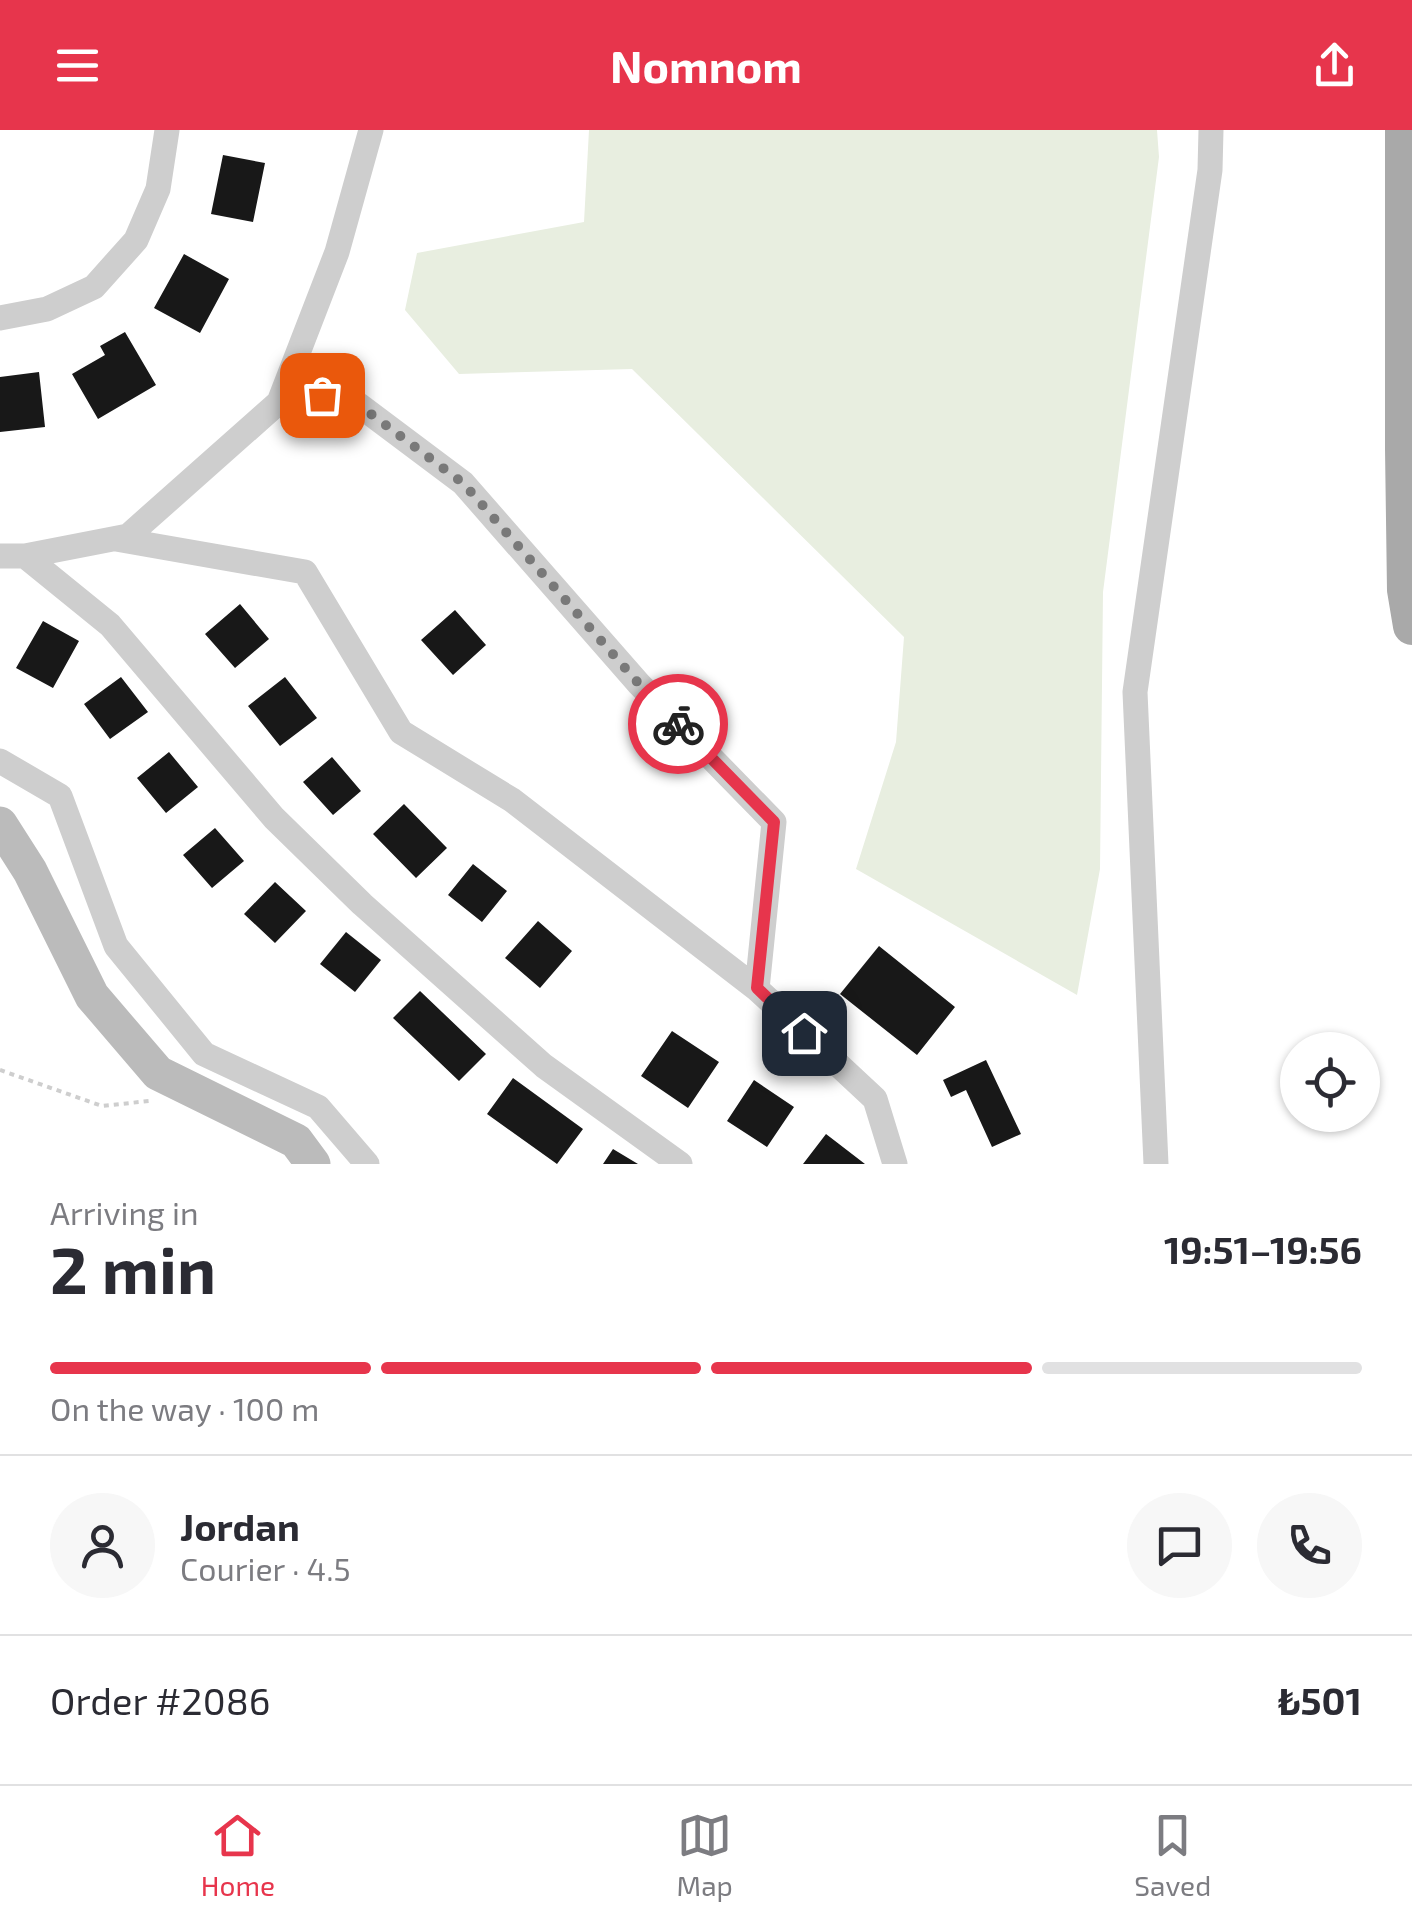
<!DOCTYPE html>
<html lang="en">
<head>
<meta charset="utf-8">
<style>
	body { margin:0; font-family:"Exo 2",sans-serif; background:#f7f7f7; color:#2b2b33; height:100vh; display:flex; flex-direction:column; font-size:38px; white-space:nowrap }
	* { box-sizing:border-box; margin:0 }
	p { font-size:32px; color:#7c7c81 }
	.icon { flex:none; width:55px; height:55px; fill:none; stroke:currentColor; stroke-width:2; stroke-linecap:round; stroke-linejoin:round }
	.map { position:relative; height:1034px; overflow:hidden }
	.side { display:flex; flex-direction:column; background:#fff; flex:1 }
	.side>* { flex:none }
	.controls { position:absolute; left:1280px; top:902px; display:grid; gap:20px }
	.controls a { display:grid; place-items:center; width:100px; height:100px; border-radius:50%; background:#fff; box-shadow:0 2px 8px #0004; font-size:50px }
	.pin { position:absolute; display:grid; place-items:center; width:85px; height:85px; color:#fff; margin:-42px; border-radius:20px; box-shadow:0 5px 15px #0006 }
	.courier { position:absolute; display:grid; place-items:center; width:100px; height:100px; margin:-50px; border:8px solid #e7354c; border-radius:50%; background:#fff; color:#222; box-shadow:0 2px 12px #0007 }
	.summary em { font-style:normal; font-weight:700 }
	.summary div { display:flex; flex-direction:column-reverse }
	.summary { display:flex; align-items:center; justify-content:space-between; height:170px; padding:0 50px }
	h1 { font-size:65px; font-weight:700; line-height:75px }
	.bar { display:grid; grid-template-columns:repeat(4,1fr); gap:15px 10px; align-content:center; height:120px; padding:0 50px }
	.bar i { height:12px; border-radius:8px; background:#e1e1e2 }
	.bar .current { background:#e7354c }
	.bar p { grid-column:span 4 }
	.line { display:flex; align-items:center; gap:25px; padding:0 50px; border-top:2px solid #e1e1e2 }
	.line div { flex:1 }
	.round { display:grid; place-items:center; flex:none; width:105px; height:105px; border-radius:52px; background:#f7f7f7 }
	header { display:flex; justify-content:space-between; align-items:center; height:130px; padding:0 50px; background:#e7354c; color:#fff; font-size:45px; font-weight:700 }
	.tabs { display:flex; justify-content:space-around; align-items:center; height:140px; border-top:2px solid #e1e1e2; background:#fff; font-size:28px; color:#7c7c81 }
	.tabs a { display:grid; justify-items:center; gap:5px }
	.tabs .current { color:#e7354c }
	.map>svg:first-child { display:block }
	.green { fill:#e8eee0 }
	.building { fill:#181818 }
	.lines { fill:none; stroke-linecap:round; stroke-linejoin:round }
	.path { stroke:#cecece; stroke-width:4; stroke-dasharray:5 5; stroke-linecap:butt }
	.street { stroke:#cecece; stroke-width:25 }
	.secondary { stroke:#bbb; stroke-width:35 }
	.primary { stroke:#a9a9a9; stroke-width:38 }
	.done { stroke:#797979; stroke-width:10; stroke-dasharray:0 18 }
	.route { stroke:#e7354c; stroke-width:12 }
</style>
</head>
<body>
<header><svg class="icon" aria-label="menu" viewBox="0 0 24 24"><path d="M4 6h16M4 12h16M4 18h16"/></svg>Nomnom<svg class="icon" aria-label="share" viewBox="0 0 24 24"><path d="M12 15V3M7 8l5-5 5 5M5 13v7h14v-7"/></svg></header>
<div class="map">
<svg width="1412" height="1034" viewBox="0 0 1412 1034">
	<rect width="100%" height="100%" fill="#fff"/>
	<path class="green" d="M589,0h568l2,27 -56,435 -3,277 -23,126 -221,-126 40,-127 8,-105 -272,-268 -173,5 -54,-64 12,-57 167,-31z"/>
	<path class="building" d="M223,25l42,8 -12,59 -42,-8z
		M184,124l45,25 -29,54 -46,-25z
		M125,202l31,53 -58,34 -26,-45 33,-19 -5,-9z
		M39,242l6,55 -45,5v-55z
		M240,474l29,35 -34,29 -30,-34z
		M455,480l31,35 -33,30 -32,-35z
		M43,491l36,20 -26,47 -37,-20z
		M121,547l27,35 -38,27 -26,-35z
		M285,547l32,41 -37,28 -32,-40z
		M169,622l29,35 -32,26 -29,-35z
		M332,627l29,34 -28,24 -30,-33z
		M404,674l43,44 -31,30 -43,-44z
		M215,698l29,33 -32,27 -29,-33z
		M473,734l34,27 -25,31 -34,-27z
		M275,752l31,29 -31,32 -31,-29z
		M538,791l34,30 -32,37 -35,-30z
		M346,802l35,28 -26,32 -35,-28z
		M879,816l76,61 -38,48 -77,-61z
		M420,861l66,63 -27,27 -66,-63z
		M672,901l47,31 -31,46 -47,-32z
		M986,930l35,74 -29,13 -26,-57 -15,7 -8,-17z
		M513,948l70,51 -26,35 -70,-50z
		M754,950l40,27 -27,40 -40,-26z
		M826,1004l39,30h-62z
		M613,1019l25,15h-35z"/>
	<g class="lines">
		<path class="path" d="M0,940l102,36 47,-5"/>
		<path class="street" d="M0,188l47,-9 47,-22 42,-47 22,-51 9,-59
			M286,255l73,20 104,78 176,201 135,138 -17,167
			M116,409l189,33 96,160 111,68 245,189 118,110 20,65
			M0,426h25l103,-20 151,-134 58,-150 34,-122
			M25,426l85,69 164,193 88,86 182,162 136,98
			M0,631l60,35 56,150 88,108 114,53 49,57
			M1156,1034l-21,-472 75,-522 1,-40"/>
		<path class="secondary" d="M0,694l30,47 62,125 66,77 138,68 17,23"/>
		<path class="primary" d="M1404,0v319l2,141 6,36"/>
	</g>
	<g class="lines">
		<path class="done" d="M322,265l37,10 104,78 176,201 39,40"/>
		<path class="route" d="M678,594l96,98 -17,166 47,45"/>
	</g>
</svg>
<div class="controls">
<a><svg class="icon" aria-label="locate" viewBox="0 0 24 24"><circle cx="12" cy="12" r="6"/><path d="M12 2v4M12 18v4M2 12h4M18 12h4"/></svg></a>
</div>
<div class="pin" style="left:322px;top:265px;background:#ea580c"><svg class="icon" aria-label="bag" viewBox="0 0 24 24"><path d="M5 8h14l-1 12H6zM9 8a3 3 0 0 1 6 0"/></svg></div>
<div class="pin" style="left:804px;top:903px;background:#1f2937"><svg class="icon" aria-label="home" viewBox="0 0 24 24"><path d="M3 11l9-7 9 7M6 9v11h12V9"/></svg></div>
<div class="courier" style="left:678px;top:594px"><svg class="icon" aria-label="bike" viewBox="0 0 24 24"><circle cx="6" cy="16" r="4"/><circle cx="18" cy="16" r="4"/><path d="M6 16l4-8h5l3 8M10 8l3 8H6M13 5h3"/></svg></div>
</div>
<section class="side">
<div class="summary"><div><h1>2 min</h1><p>Arriving in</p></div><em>19:51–19:56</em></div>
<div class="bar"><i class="current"></i><i class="current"></i><i class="current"></i><i></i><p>On the way · 100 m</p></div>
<div class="line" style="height:180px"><a class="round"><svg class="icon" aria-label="person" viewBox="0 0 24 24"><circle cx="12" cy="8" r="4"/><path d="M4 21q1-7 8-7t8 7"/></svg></a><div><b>Jordan</b><p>Courier · 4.5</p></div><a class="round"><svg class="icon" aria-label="chat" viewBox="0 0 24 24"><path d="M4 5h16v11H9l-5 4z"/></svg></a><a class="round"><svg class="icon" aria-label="phone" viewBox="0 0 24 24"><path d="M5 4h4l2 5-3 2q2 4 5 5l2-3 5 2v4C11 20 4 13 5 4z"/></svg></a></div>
<div class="line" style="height:130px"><div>Order #2086</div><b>₺501</b></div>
</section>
<nav class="tabs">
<a class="current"><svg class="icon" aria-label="home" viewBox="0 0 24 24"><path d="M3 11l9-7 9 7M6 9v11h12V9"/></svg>Home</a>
<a><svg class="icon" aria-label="map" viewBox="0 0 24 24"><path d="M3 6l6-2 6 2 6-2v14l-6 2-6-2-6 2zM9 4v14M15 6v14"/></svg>Map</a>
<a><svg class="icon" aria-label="saved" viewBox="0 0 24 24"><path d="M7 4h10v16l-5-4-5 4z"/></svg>Saved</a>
</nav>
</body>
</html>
